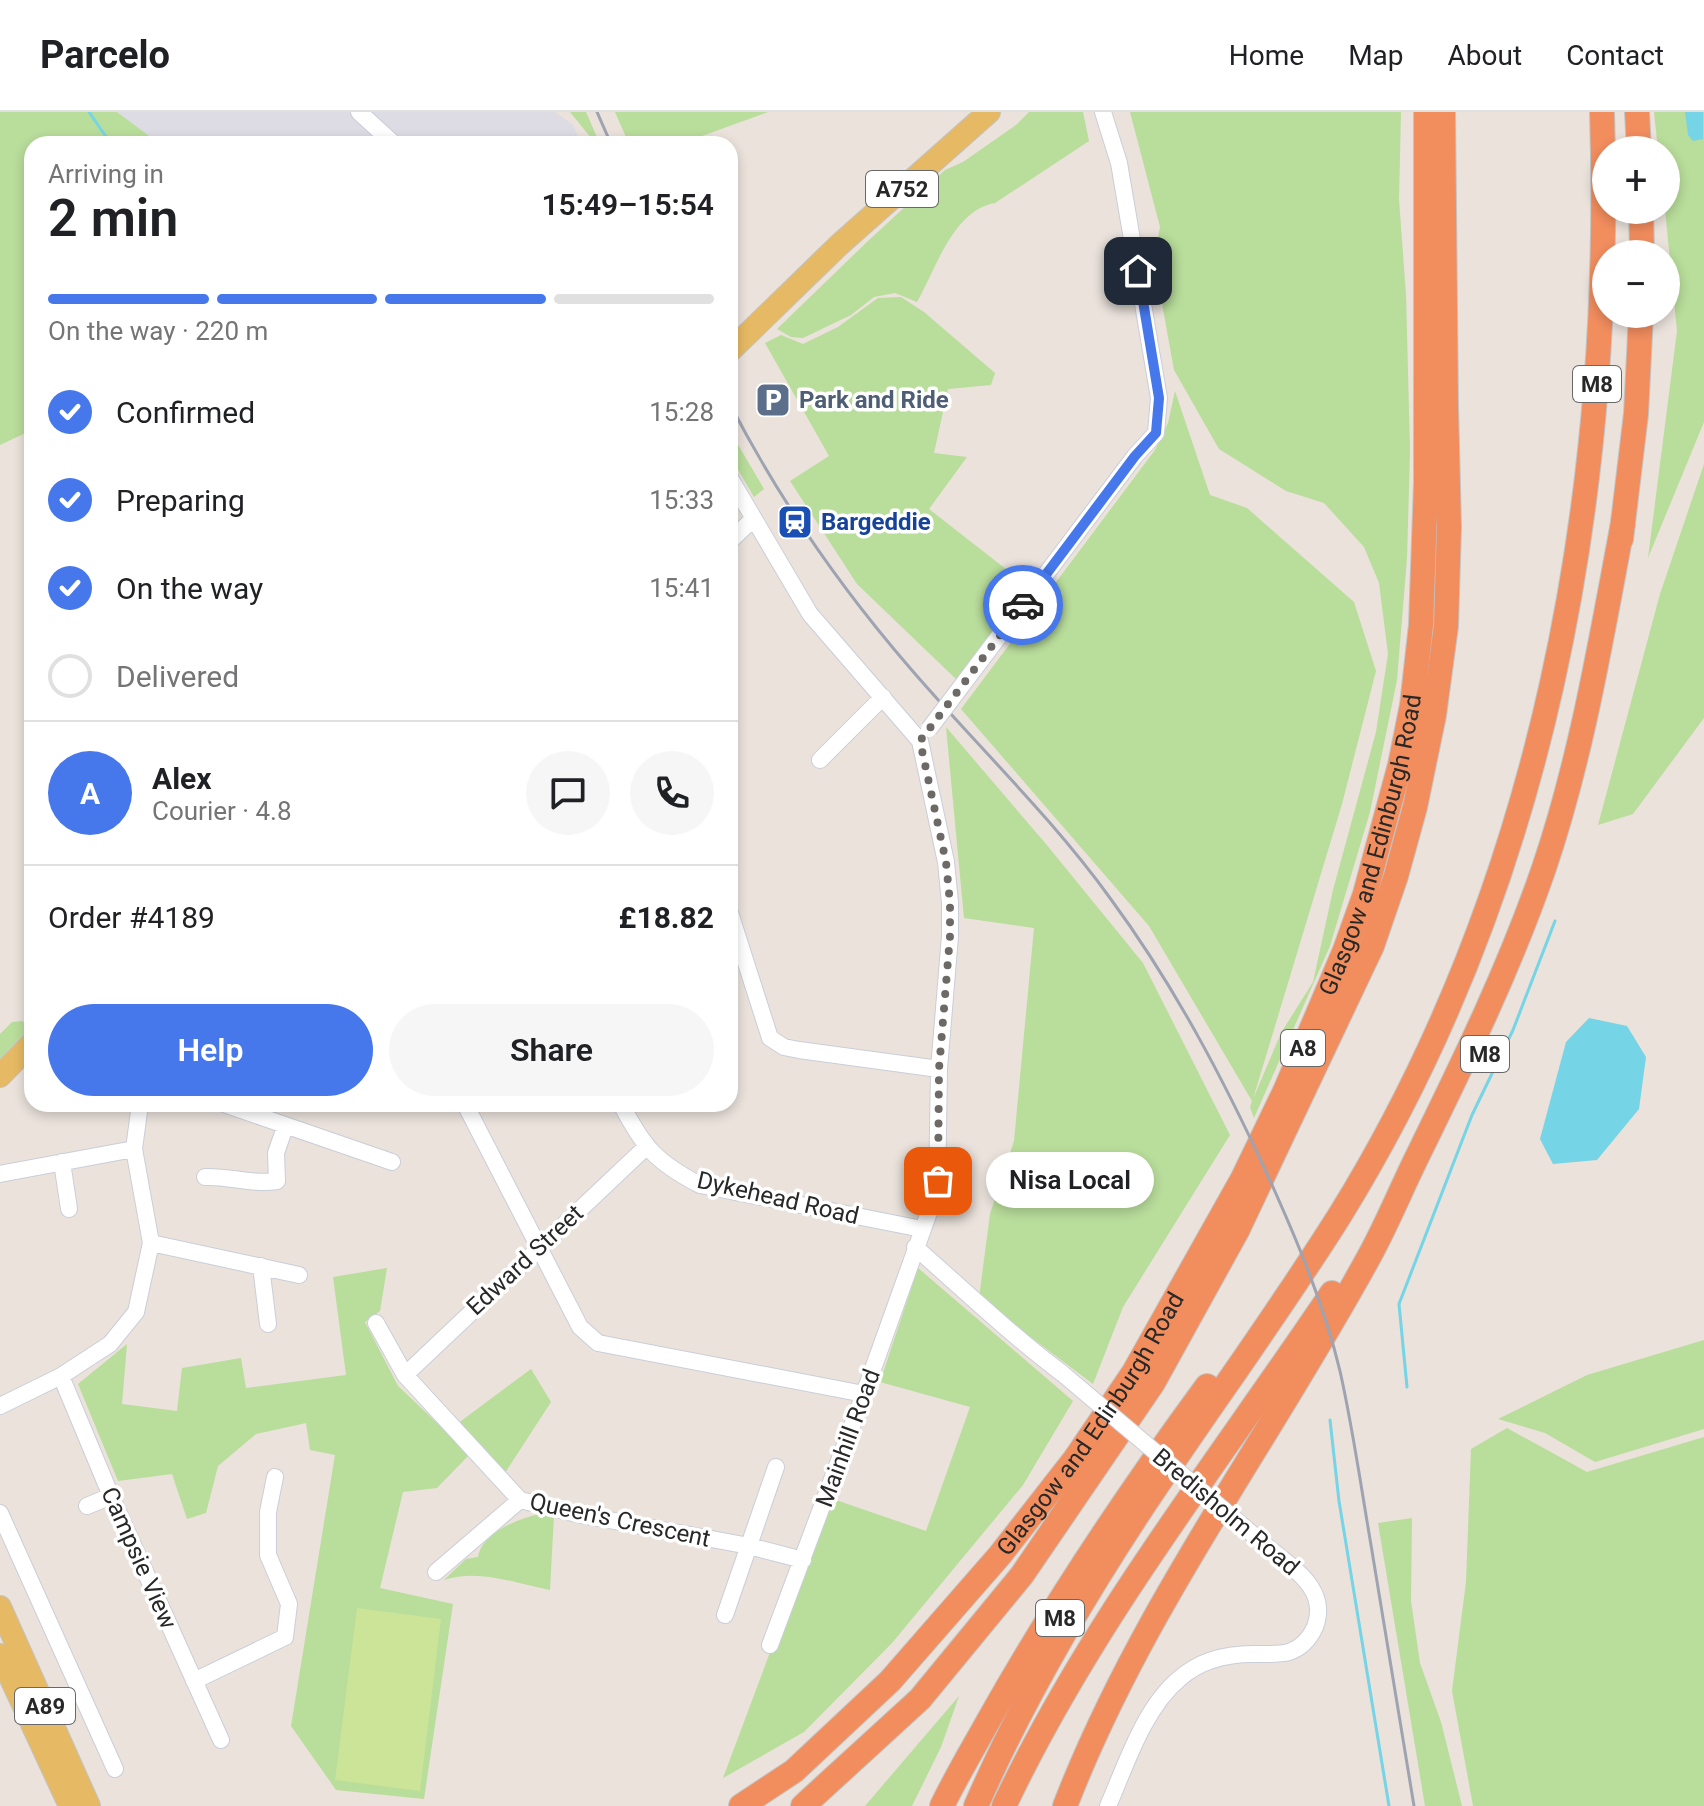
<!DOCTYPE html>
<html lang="en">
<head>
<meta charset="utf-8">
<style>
	body { margin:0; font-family:Roboto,sans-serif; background:#f6f6f6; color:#202124; height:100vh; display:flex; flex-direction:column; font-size:30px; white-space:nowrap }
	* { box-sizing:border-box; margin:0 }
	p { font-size:26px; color:#757577 }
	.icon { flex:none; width:44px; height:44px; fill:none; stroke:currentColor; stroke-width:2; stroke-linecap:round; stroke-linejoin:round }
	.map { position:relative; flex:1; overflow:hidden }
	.details { position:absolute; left:24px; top:24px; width:714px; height:976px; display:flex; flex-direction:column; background:#fff; border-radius:24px; box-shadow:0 4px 12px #0003 }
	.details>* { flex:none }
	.tools { position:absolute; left:1592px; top:24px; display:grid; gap:16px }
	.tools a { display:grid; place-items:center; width:88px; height:88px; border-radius:50%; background:#fff; box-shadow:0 4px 12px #0003; font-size:40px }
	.pin { position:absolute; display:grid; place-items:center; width:68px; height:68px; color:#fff; margin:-34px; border-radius:16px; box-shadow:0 4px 12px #0006 }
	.courier { position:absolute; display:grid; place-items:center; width:80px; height:80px; margin:-40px; border:6px solid #4678ec; border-radius:50%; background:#fff; color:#222; box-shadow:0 2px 10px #0007 }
	.bubble { position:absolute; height:56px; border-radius:28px; background:#fff; box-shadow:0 4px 12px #0003; font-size:26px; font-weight:600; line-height:56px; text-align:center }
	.head em { font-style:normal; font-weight:600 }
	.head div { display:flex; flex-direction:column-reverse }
	.head { display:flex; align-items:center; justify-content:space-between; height:136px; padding:0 24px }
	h1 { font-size:52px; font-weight:600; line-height:60px }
	.bar { display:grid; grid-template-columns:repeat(4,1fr); gap:12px 8px; align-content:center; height:96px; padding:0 24px }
	.bar i { height:10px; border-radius:6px; background:#e0e0e0 }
	.bar .active { background:#4678ec }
	.bar p { grid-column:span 4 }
	.line { display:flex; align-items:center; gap:20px; padding:0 24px; border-top:2px solid #e0e0e0 }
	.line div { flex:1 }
	.round { display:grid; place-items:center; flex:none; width:84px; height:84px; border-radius:42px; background:#f6f6f6 }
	ol { padding:0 24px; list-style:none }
	li { display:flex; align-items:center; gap:24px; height:88px }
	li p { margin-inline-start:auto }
	li .icon { padding:8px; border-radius:50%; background:#4678ec; color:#fff; stroke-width:4 }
	li:last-child { color:#757577 }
	li i { width:44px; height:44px; border:4px solid #e0e0e0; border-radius:50% }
	.button { display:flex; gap:16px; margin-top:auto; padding:16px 24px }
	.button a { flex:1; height:92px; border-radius:48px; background:#4678ec; color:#fff; font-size:32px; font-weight:600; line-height:92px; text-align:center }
	.button a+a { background:#f6f6f6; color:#202124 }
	header { display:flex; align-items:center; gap:48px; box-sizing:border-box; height:112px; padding:0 40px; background:#fff; border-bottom:2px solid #e0e0e0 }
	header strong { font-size:38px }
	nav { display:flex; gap:44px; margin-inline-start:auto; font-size:28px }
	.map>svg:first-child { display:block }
	.industrial { fill:#dddbe3 }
	.green { fill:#b9dd9b }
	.pitch { fill:#cce497 }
	.water { fill:#75d4e5 }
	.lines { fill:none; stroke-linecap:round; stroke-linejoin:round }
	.stream { stroke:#75d4e5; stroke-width:3 }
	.minor-casing { stroke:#caced9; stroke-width:18 }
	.major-casing { stroke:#c3c3c3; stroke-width:24 }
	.highway-casing { stroke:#c3c3c3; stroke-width:26 }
	.minor { stroke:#fff; stroke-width:16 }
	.major { stroke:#e6b964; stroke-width:22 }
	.highway { stroke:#f28d5e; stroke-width:24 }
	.rail { stroke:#9ea3b2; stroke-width:3 }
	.minor-bridge-casing { stroke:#caced9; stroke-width:18; stroke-linecap:butt }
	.minor-bridge { stroke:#fff; stroke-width:16 }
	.done { stroke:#6c6967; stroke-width:8; stroke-dasharray:0 14.4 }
	.route { stroke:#4678ec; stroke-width:10 }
	.labels { text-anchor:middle; stroke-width:7; stroke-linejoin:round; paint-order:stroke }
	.shield { fill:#fff; stroke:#686868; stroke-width:2 }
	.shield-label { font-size:22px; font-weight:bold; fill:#282828 }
	.service-label { font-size:24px; font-weight:bold; fill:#4e5e75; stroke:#fff; text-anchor:start }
	.transit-label { font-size:24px; font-weight:bold; fill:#164399; stroke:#fff; text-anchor:start }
	.street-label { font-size:24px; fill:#282828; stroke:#fff }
</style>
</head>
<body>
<header>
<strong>Parcelo</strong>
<nav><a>Home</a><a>Map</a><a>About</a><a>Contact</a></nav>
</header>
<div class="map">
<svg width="1704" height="1694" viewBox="0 0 1704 1694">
	<rect width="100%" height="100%" fill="#eae2db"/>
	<path class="industrial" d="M117,0h438l18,13 9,19h-422z"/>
	<path class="green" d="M0,0h117l43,32h-128v286l-32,15z
		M570,0h16l14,32h-4z
		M615,0h153l-88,32h-51z
		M1029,0h54l6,29 -94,62c-42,7 -59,66 -78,99l-22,-9 -21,4 -23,18 -48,23 -12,-1 -14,-8 91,-88 77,-71 18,-8 53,-37z
		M1130,0h271l-2,87 7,96 4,156 -3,107 -10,122 -27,132 -40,134 -76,172 -4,-11 2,-6 -103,-175 -188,-217 194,-259 13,-27 7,-32 35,104 37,13 107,94 22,69 -34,133 -89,295 28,-66 32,-51 20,-92 43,-158 12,-78 -9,-71 -15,-36 -40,-44 -38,-12 -67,-42 -45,-79 -20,-111 6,-32z
		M1654,0h50v310l-56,136 29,-227 -12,-121 1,-60h-8z
		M901,185l23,15 71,61 -4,12 -43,4 -14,64 33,4 -38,52 100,78 -72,93 -100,-96 -67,-103 39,-25 -64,-113 16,-8 22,9 35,-17 40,-29z
		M730,319l34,58 -10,8 -24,-41z
		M1704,352v254l-71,96 -35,11 62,-231z
		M946,615l100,117 97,119 87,172 -107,172 -30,77 -114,-86 11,-84 24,-73 20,-213 -70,-10z
		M23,909l5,9 -28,29v-25l12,-12z
		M387,1156l-7,43 -15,11 33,64 72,68 -33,34 -34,4 -23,96 73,16 -29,195 -88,-9 -45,-64 44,-271 -25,-5 -4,-27 -50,11 -38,32 -12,47 -19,6 -15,-45 -54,7 -40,-97 49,-40 -5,60 55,7 5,-43 59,-10 5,30 100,-13 -13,-98z
		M918,1156l155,133 -50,84 -131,158 -88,89 -81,46 49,-131 61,-148 93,32 44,-124 -90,-25z
		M1704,1228v89l-109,33 -50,-29 -47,-14 89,-44z
		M531,1257l20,33 -46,71 -48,-49z
		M1507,1316l80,44 117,-35v369h-231l-21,-115 14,-109 5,-133z
		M539,1402l15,1 -4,75c-34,-6 -70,-22 -106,-10l22,-21 12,-2c5,-25 38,-37 61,-43z
		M1412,1406l-1,83 9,62 21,59 21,84h-37l-47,-283z
		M959,1584l-18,51 -29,59h-47z"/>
	<path class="pitch" d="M357,1496l84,11 -21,172 -85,-11z"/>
	<path class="water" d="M1685,0h18v27l-10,2 -5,-6z
		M1589,906l38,8 19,31 -7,52 -42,51 -44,4 -13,-25 26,-97z"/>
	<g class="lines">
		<path class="stream" d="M89,0l22,32
			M1407,1275l-8,-83 73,-189 41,-85 42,-109
			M1330,1308l9,81 50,305"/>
		<defs>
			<path id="minor" d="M359,0l35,32
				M730,366l80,136 110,127 26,121 4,41v33l-11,133 -2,121 -73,204 -94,251
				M730,429l23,-22
				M951,588l184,-244 21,-23 3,-35 -40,-235 -16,-51
				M820,648l63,-63
				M730,801l40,125 14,9 15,3 140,19
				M224,992l168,58
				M465,992l115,223 18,16 266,51
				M621,992c23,44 35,58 79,81l222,44
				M62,1050l7,47
				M0,1062l134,-25
				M205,1065c25,-1 48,8 72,4l-1,-28 9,-26
				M151,1131l148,32
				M915,1135c49,43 96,88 148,127
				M261,1154l7,58
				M376,1211l29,52 115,125 57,14 172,32 54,14
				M405,1263l241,-228
				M61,1264l50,120 110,244
				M0,1294l61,-30 49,-32 26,-32 15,-69 -17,-94 6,-45
				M87,1394l24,-10
				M0,1401l115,256
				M436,1460l84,-72
				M725,1503l51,-148
				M194,1569l91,-44 4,-33 -21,-49v-43l7,-35
				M1108,1694c18,-41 36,-98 71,-127 20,-18 47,-25 74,-25 12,0 24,1 36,-2 12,-4 21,-14 26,-25 14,-37 -21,-58 -45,-78"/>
			<path id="major" d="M730,239l109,-106 150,-133
				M0,964l32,-33
				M0,1495l89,199
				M0,1543l70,151"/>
			<g id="highway">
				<path d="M1637,0l2,38"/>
				<path d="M1641,98l1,44"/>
				<path d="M1621,427l15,-125 5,-100"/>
				<path id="s1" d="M741,1694l53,-35 96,-90 110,-126 75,-96 59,-87 109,-194 42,-87 60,-141 20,-56 35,-129 12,-60 9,-80 5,-142v-371"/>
				<path d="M803,1694l117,-107 102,-124 131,-192 84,-152 135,-285 24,-70 19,-69 19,-92 12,-89 3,-99 -3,-121 -3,-294"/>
				<path d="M942,1694c13,-27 29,-54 44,-81 66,-118 141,-230 221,-339"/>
				<path d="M976,1694c44,-101 101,-199 162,-292 66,-100 138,-197 202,-299 204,-330 274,-720 262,-1103"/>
				<path d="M1004,1694c87,-184 215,-345 328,-513"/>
				<path d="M1065,1694c76,-197 205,-367 305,-551 18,-33 32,-68 49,-102 46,-94 91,-186 125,-285 38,-112 57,-229 79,-345"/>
			</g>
		</defs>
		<use href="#minor" class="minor-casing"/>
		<use href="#major" class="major-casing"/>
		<use href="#highway" class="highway-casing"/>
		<use href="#minor" class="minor"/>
		<use href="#major" class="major"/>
		<use href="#highway" class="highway"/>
		<path class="rail" d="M597,0l14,32
			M730,292c49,95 110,183 180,264 66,77 141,148 200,230 64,87 113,180 158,278 28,62 56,128 72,195 13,58 21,116 31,174 14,87 28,174 43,261"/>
		<defs>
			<path id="minor-bridge" d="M929,617l22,-29
				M1063,1262l207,175"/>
		</defs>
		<use href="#minor-bridge" class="minor-bridge-casing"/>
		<use href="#minor-bridge" class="minor-bridge"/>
	</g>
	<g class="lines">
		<path class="done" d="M938,1069l1,-112 11,-133v-33l-4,-41 -26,-121 103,-136"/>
		<path class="route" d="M1023,493l112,-149 21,-23 3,-35 -21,-127"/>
	</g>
	<defs>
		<symbol id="parking-square" viewBox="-11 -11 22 22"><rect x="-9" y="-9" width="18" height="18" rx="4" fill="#5c6f8a" stroke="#fff"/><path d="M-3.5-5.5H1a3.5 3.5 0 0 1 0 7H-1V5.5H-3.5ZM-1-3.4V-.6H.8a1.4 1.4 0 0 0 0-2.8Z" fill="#fff"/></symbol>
		<symbol id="station-square" viewBox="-11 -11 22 22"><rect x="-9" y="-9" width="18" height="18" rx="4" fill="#1a4fb4" stroke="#fff"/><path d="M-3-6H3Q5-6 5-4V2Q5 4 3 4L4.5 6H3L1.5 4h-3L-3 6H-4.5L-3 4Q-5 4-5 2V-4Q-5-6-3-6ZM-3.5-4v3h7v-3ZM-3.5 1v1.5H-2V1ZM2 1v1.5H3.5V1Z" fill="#fff"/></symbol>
	</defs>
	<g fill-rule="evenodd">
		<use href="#parking-square" x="753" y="268" width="40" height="40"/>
		<use href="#station-square" x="775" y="390" width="40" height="40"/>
	</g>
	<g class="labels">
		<g class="shield">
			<rect x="866" y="59" width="72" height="36" rx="6"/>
			<rect x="1573" y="254" width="48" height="36" rx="6"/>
			<rect x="1281" y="918" width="44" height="36" rx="6"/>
			<rect x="1461" y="924" width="48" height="36" rx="6"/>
			<rect x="1036" y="1488" width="48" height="36" rx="6"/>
			<rect x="15" y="1576" width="60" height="36" rx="6"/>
		</g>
		<g class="shield-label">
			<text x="902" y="85">A752</text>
			<text x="1597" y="280">M8</text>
			<text x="1303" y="944">A8</text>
			<text x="1485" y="950">M8</text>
			<text x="1060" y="1514">M8</text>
			<text x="45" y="1602">A89</text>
		</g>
		<g class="service-label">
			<text x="799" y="296">Park and Ride</text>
		</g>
		<g class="transit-label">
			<text x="821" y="418">Bargeddie</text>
		</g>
		<g class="street-label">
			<text dy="8" stroke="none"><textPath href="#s1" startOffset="1170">Glasgow and Edinburgh Road</textPath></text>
			<text transform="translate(778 1086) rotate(13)" y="8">Dykehead Road</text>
			<text transform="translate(525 1148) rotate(-43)" y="8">Edward Street</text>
			<text dy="8" stroke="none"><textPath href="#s1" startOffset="522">Glasgow and Edinburgh Road</textPath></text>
			<text transform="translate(848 1326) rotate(-70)" y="8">Mainhill Road</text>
			<text transform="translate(1226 1400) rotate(40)" y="8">Bredisholm Road</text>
			<text transform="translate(620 1408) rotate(12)" y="8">Queen's Crescent</text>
			<text transform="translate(139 1446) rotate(66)" y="8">Campsie View</text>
		</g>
	</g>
</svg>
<div class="tools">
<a>+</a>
<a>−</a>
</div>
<div class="pin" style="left:938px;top:1069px;background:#ea580c"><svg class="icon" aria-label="bag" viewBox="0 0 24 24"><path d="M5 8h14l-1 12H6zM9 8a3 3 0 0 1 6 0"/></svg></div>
<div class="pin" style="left:1138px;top:159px;background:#1f2937"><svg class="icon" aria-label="home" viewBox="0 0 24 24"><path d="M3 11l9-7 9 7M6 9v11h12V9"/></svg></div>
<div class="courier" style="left:1023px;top:493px"><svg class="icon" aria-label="car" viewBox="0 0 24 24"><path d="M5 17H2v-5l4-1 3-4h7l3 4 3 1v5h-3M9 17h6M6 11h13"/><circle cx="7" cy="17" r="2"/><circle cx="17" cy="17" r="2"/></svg></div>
<div class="bubble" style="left:986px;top:1040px;width:168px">Nisa Local</div>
<section class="details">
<div class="head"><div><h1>2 min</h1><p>Arriving in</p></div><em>15:49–15:54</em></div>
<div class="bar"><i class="active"></i><i class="active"></i><i class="active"></i><i></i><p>On the way · 220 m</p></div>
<ol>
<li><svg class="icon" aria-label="check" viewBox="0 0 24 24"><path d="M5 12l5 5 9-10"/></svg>Confirmed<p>15:28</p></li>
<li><svg class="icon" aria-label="check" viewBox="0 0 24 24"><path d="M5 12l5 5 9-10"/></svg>Preparing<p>15:33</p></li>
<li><svg class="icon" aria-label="check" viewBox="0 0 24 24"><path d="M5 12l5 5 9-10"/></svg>On the way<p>15:41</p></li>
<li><i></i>Delivered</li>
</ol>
<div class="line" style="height:144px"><b class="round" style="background:#4678ec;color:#fff">A</b><div><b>Alex</b><p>Courier · 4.8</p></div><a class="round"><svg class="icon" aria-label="chat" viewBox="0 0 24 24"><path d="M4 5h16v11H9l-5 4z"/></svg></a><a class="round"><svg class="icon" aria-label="phone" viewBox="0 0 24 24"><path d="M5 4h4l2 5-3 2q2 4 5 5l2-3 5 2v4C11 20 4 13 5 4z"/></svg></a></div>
<div class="line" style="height:104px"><div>Order #4189</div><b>£18.82</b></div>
<div class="button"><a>Help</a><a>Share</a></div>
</section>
</div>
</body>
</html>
